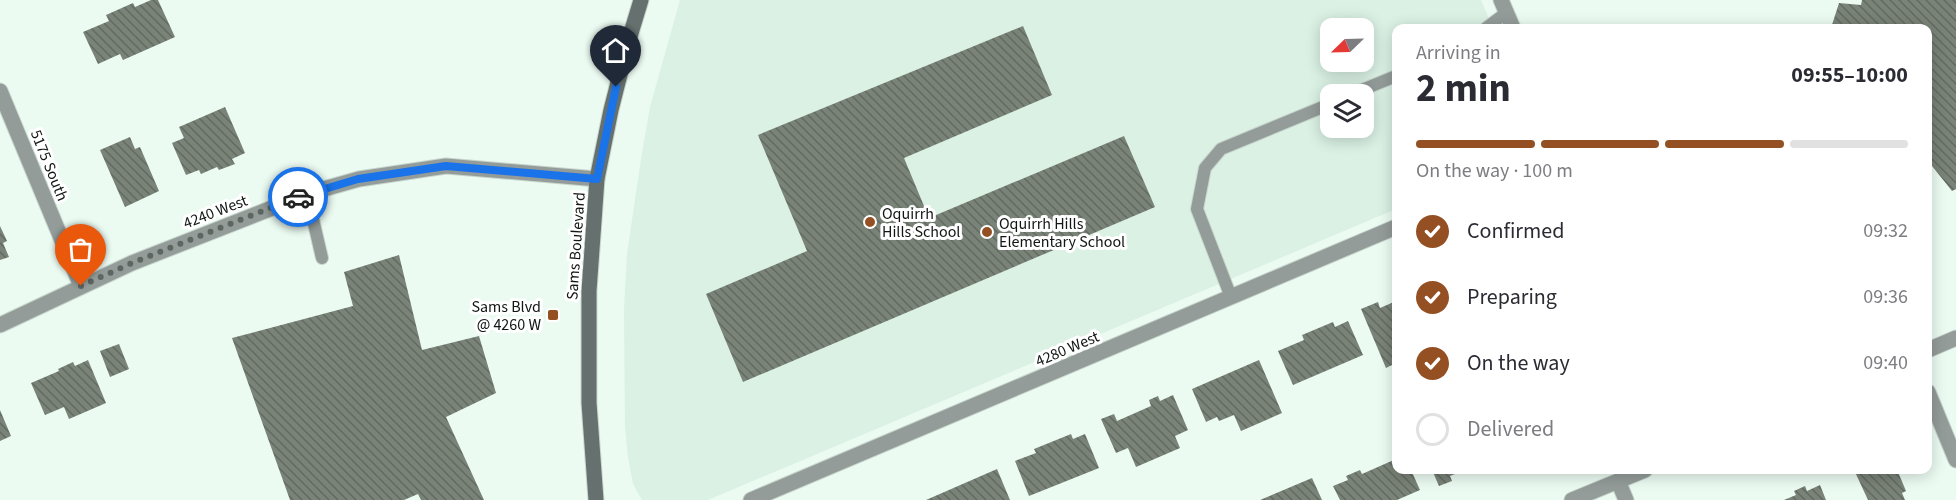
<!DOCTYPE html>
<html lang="en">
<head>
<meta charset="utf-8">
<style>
	body { margin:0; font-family:"Source Sans 3",sans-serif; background:#f2f2f3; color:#2b2b33; height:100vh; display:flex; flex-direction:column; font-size:22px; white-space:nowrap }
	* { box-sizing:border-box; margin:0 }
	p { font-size:20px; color:#7c7c81 }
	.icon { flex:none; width:33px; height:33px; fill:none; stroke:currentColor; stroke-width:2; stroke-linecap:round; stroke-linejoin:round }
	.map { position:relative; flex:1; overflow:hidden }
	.sheet { position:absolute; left:1392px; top:24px; width:540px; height:450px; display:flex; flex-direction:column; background:#fff; border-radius:12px; box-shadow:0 3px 15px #0003 }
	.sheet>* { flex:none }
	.needle { width:39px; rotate:247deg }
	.fabs { position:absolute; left:1320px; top:18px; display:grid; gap:12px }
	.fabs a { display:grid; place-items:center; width:54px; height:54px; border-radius:12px; background:#fff; box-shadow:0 3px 15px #0003; font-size:30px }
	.pin { position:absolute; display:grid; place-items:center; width:51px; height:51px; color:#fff; margin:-62px -26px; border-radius:50% 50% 50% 0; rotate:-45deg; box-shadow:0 0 6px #0007 }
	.pin .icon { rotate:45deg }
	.courier { position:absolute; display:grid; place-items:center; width:60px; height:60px; margin:-30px; border:4px solid #1a73e8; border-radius:50%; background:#fff; color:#222; box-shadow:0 2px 8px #0007 }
	.overview em { font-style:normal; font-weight:700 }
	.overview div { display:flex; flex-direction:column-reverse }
	.overview { display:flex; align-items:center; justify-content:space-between; height:102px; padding:0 24px }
	h1 { font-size:39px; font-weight:700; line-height:45px }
	.bar { display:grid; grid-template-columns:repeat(4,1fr); gap:9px 6px; align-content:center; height:72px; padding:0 24px }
	.bar i { height:8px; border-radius:4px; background:#e1e1e2 }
	.bar .on { background:#945022 }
	.bar p { grid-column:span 4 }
	ol { padding:0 24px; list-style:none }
	li { display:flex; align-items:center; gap:18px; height:66px }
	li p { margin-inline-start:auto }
	li .icon { padding:6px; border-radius:50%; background:#945022; color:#fff; stroke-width:4 }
	li:last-child { color:#7c7c81 }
	li i { width:33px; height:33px; border:3px solid #e1e1e2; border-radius:50% }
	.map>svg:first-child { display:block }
	.built { fill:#daf1e4; fill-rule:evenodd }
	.building { fill:url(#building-back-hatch) }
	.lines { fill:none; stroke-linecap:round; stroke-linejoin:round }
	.lane-casing { stroke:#c8d6ce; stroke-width:14 }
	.street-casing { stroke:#c8d6ce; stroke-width:17 }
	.secondary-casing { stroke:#c8d6ce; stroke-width:17 }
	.lane { stroke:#949c9a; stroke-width:12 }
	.street { stroke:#949c9a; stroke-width:15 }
	.secondary { stroke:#66716f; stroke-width:15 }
	.done { stroke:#5d6661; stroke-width:6; stroke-dasharray:0 10.8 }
	.route { stroke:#1a73e8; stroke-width:8 }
	.poi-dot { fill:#945022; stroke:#fff; stroke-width:2 }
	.labels { text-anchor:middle; stroke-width:6; stroke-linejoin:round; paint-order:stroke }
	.street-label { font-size:16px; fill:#111613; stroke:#fff }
	.poi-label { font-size:16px; fill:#111613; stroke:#fff; text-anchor:start }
</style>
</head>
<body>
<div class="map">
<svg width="1956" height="500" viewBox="0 0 1956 500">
	<defs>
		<pattern id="building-back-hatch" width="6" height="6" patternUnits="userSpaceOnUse" patternTransform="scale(1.5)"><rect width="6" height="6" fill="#7a8378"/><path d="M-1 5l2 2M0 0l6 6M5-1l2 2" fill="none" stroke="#636a61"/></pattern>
	</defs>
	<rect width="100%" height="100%" fill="#ebfbf2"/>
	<path class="built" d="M680,0h801l12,28h-97v181l-688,291h-66l-9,-16 -5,-27 -3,-30 -1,-117 3,-56 14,-95 9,-52zM1330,28h34v34h-34zM1330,94h34v34h-34z"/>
	<path class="building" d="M151,0h7l17,37 -52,23 -3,-6 -22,10 -15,-32 26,-11 -3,-6 27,-12 2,4z
		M1862,0h94v189l-4,2 -24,-30v-133h-97l8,-25 22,2z
		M1023,26l29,69 -148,63 25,60 195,-82 31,71 -412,175 -37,-88 101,-43 -49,-116z
		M225,107l20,46 -13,6 3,5 -16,6 -2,-3 -16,7 -2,-4 -13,5 -14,-32 12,-5 -5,-11z
		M130,137l5,12 5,-2 19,44 -34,16 -25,-57z
		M0,226l7,15 -4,2 6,14 -9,3z
		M399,255l23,95 57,-14 17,57 -50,24 38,83h-63l-3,-6 -14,6h-114l-58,-162 121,-32 -9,-34z
		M1396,301v62l-10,5 -25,-59 17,-7 2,6z
		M1348,321l15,34 -70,30 -15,-34 26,-11 -2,-5 31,-13 2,5z
		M119,344l10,25 -19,8 -10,-26z
		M88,360l18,43 -37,16 -5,-12 -19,8 -14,-32 28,-12 -1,-2 15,-7 2,4z
		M1259,360l23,53 -41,18 -7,-16 -15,6 -2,-4 -11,5 -14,-33z
		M1173,395l15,35 -13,6 5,12 -44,19 -8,-19 -12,5 -15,-34 13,-5 3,7 34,-15 -2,-6 9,-4 2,5z
		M0,410l11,26 -11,5z
		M1071,434l2,5 12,-5 14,34 -70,28 -14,-35 21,-8 -2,-4z
		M1396,459v11h15l9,20 -23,10h-57l-7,-14 15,-6 -2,-4 14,-6 2,4z
		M997,469l13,31h-84z
		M1432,470h33l-15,6 2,5 -13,5z
		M1861,470h33l1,3 3,-1 8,19 -4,2 3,7h-37l-13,-28z
		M1312,478l10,22h-62z
		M1820,485l6,15h-42l12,-5 -2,-4 11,-5 2,5z"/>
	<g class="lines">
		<defs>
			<path id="lane" d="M1486,28l20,-15
				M1352,94l44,-18
				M313,192l-1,23 10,43
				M1231,297l-34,-88 8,-41 16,-19 109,-45"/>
			<path id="street" d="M1501,0l12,28
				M0,91l81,195
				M0,325l132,-62 181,-71 46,-13 87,-13 151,13
				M1928,350l28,-12
				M1928,392l28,68
				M1618,481l8,19
				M751,500l645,-273
				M1572,500l73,-30"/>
			<path id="secondary" d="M596,500l-7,-97v-112l8,-112 14,-69 17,-67 13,-43"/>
		</defs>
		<use href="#lane" class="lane-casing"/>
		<use href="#street" class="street-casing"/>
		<use href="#secondary" class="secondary-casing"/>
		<use href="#lane" class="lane"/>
		<use href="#street" class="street"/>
		<use href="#secondary" class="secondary"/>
	</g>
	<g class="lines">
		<path class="done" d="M81,286l51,-23 166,-66"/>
		<path class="route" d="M298,197l60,-18 88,-13 151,13 19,-92"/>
	</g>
	<g class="poi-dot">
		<circle cx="870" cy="222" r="6"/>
		<circle cx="987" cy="232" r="6"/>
		<rect x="547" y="309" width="12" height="12" rx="3"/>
	</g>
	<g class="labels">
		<g class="street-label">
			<text transform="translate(50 165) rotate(68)" y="6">5175 South</text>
			<text transform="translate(215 211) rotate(-21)" y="6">4240 West</text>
			<text transform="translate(575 246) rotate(-86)" y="6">Sams Boulevard</text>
			<text transform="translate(1067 348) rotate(-23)" y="6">4280 West</text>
		</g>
		<g class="poi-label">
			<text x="882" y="219">Oquirrh<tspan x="882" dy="18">Hills School</tspan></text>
			<text x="999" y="229">Oquirrh Hills<tspan x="999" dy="18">Elementary School</tspan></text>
			<text x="541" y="312" text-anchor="end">Sams Blvd<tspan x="541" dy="18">@ 4260 W</tspan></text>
		</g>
	</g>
</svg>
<div class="fabs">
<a><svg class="needle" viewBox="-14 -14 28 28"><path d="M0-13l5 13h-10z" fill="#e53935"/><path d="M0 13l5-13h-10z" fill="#7c7c81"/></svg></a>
<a><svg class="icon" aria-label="layers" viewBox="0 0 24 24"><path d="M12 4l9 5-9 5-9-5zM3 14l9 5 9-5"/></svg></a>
</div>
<div class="pin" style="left:81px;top:286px;background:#ea580c"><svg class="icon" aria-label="bag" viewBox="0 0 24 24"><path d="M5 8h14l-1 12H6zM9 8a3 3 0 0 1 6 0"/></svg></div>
<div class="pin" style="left:616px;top:87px;background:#1f2937"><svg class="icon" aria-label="home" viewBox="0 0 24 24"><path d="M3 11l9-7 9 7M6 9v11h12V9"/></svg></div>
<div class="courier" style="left:298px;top:197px"><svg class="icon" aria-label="car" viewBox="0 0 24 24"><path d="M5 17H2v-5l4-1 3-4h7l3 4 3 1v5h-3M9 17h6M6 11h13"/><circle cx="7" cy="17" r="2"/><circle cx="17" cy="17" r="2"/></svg></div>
<section class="sheet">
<div class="overview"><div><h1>2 min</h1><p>Arriving in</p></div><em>09:55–10:00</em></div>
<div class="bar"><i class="on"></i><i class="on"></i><i class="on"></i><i></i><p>On the way · 100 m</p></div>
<ol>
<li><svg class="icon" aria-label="check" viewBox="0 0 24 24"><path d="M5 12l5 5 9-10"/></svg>Confirmed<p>09:32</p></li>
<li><svg class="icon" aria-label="check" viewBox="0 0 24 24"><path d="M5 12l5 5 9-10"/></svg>Preparing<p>09:36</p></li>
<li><svg class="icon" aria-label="check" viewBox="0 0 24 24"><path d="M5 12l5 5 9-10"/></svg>On the way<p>09:40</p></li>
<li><i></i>Delivered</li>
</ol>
</section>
</div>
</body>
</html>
